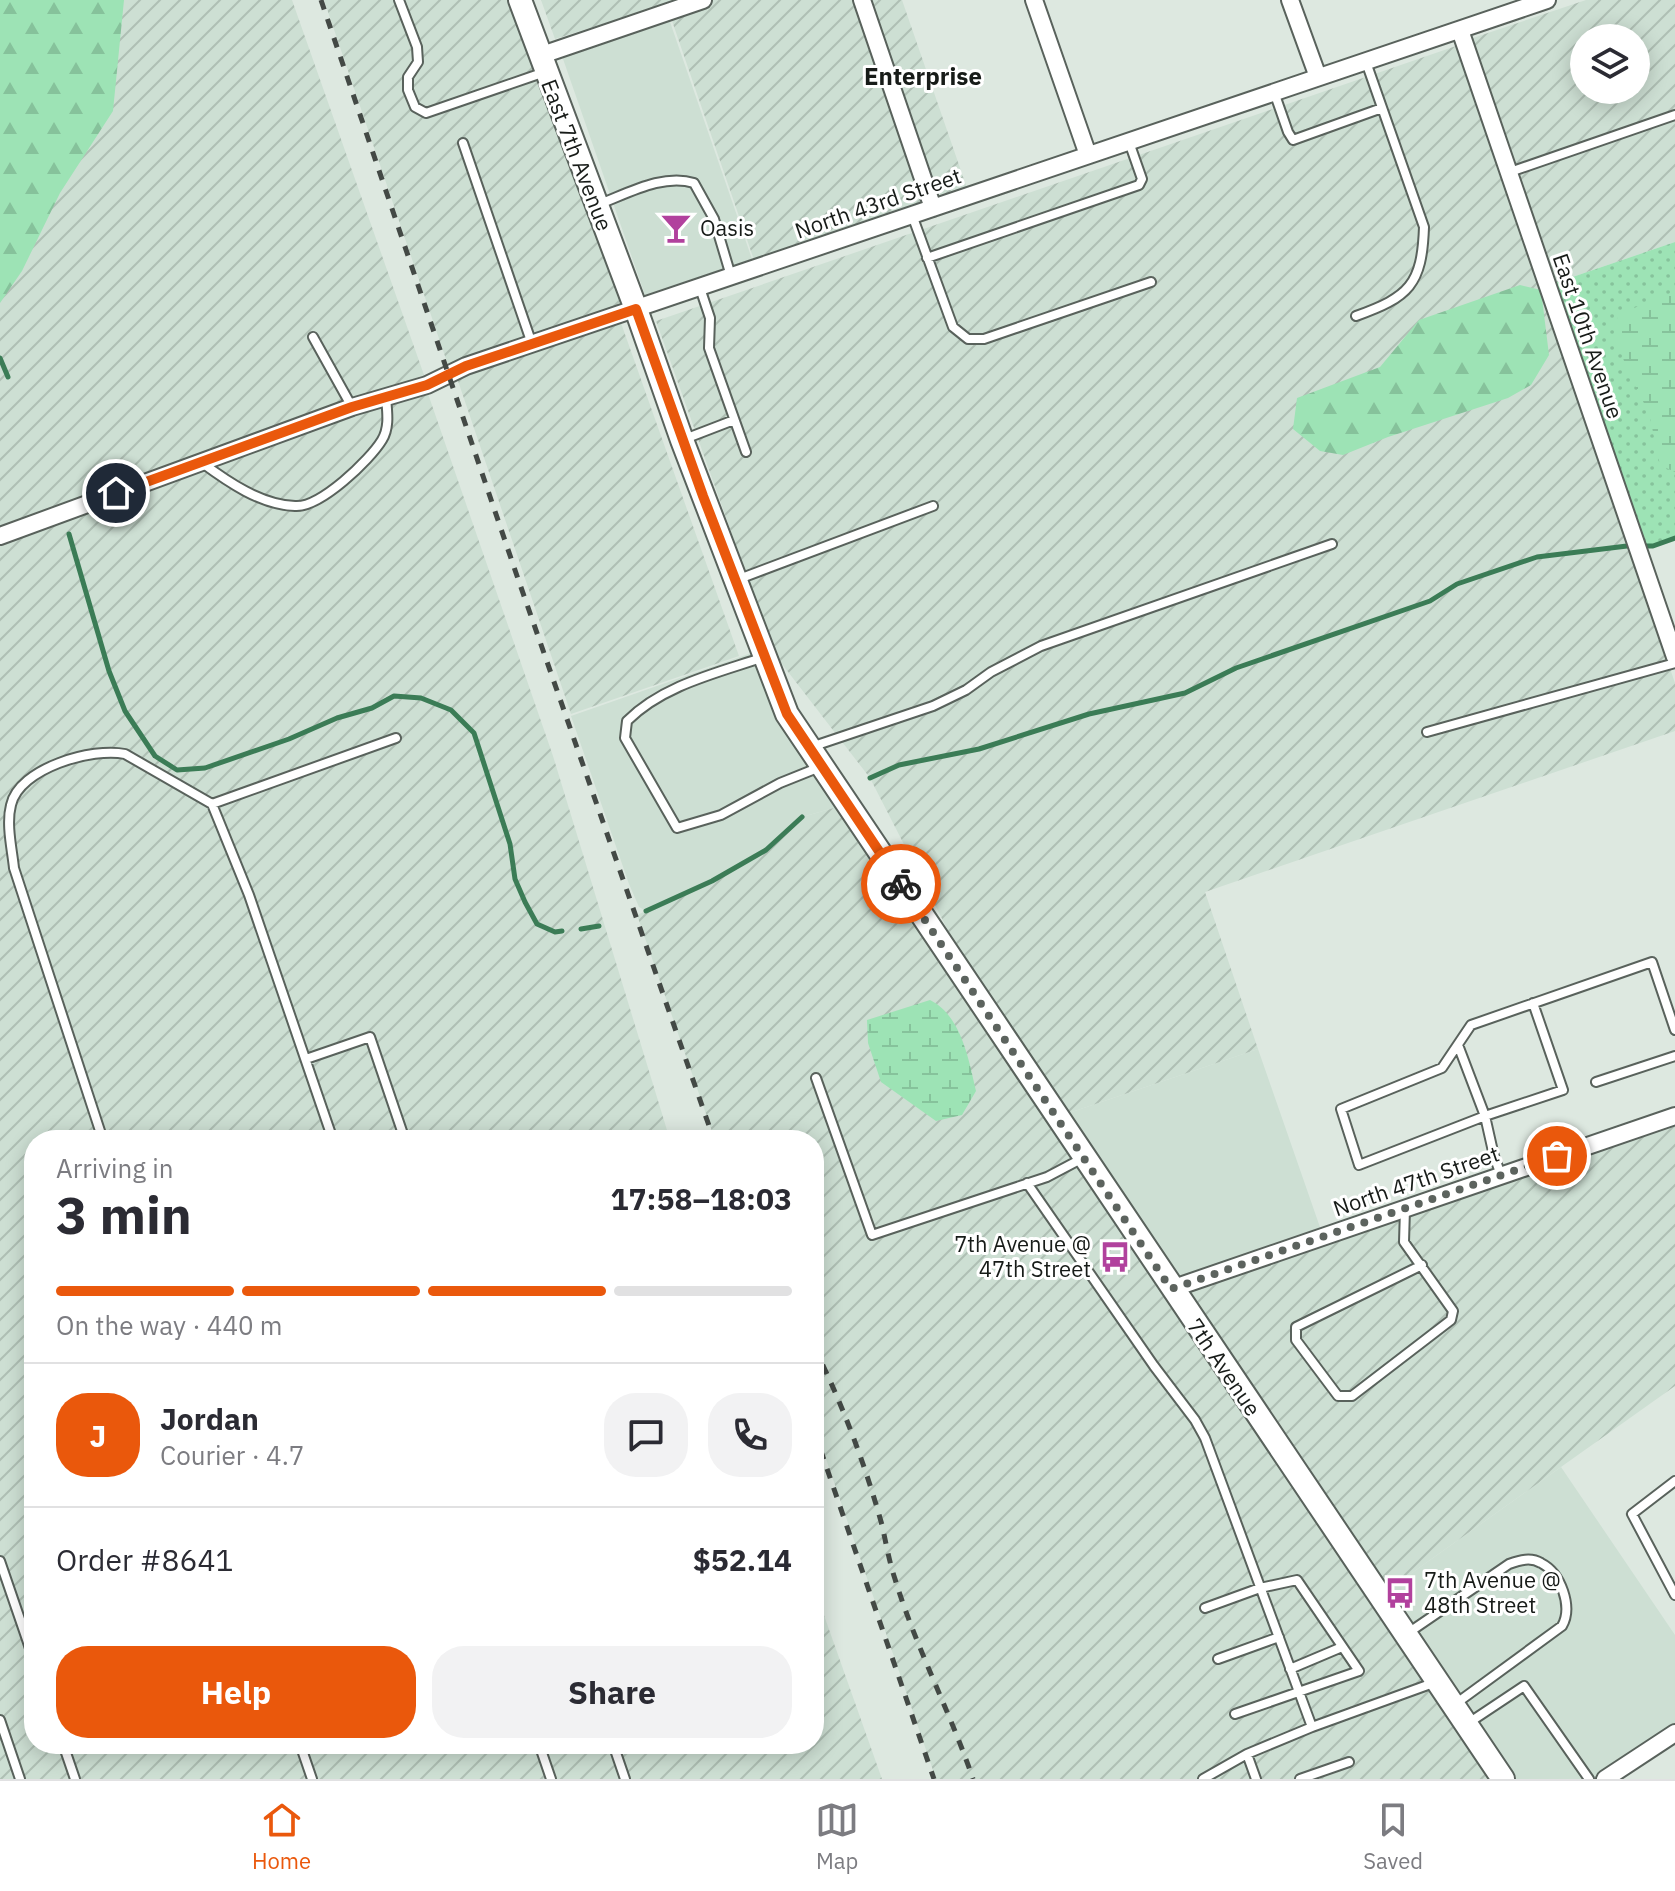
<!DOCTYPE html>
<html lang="en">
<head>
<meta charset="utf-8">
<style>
	body { margin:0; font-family:"IBM Plex Sans",sans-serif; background:#f2f2f3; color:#2b2b33; height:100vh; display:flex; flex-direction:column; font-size:30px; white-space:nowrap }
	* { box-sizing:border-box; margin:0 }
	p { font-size:26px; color:#7c7c81 }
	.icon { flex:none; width:44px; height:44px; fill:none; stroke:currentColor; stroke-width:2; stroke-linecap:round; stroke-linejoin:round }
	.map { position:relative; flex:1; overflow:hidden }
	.sheet { position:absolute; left:24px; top:1130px; width:800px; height:624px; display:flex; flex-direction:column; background:#fff; border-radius:32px; box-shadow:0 4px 20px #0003 }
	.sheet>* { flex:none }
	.controls { position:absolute; left:1570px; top:24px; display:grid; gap:16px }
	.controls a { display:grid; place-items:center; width:80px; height:80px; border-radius:50%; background:#fff; box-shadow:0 4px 20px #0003; font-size:40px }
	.pin { position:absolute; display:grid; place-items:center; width:68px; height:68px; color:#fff; margin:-34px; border:4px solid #fff; border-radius:50%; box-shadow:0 2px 8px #0007 }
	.courier { position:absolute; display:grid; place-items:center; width:80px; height:80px; margin:-40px; border:6px solid #ea580c; border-radius:50%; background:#fff; color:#222; box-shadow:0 2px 10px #0007 }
	.headline em { font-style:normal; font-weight:800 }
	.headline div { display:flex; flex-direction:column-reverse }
	.headline { display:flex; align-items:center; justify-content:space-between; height:136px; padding:0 32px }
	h1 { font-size:52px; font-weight:800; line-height:60px }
	.bar { display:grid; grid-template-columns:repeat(4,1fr); gap:12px 8px; align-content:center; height:96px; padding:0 32px }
	.bar i { height:10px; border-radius:6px; background:#e1e1e2 }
	.bar .on { background:#ea580c }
	.bar p { grid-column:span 4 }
	.line { display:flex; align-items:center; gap:20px; padding:0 32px; border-top:2px solid #e1e1e2 }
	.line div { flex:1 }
	.round { display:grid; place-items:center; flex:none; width:84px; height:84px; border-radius:32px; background:#f2f2f3 }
	.primary-button { display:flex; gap:16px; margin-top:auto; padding:16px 32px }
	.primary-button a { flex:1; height:92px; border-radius:32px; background:#ea580c; color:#fff; font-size:32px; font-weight:800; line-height:92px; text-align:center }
	.primary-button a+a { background:#f2f2f3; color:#2b2b33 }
	.menu { display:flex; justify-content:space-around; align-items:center; height:112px; border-top:2px solid #e1e1e2; background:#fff; font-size:22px; color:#7c7c81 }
	.menu a { display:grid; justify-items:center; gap:4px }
	.menu .on { color:#ea580c }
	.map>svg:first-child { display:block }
	.built { fill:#cddfd3 }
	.industrial { fill:url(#industrial-furrows); fill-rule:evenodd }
	.grass { fill:url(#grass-dots) }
	.forest { fill:url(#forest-firs) }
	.wetland { fill:url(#wetland-marsh) }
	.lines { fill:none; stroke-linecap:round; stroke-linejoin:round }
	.stream { stroke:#3b7c56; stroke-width:5 }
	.lane-casing { stroke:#59625c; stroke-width:12 }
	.street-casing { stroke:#59625c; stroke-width:20 }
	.secondary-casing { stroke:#59625c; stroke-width:26 }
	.lane { stroke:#fff; stroke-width:8 }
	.street { stroke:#fff; stroke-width:16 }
	.secondary { stroke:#fff; stroke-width:22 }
	.rail { stroke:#434945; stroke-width:5; stroke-dasharray:10 10; stroke-linecap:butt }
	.done { stroke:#5c635e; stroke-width:8; stroke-dasharray:0 14.4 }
	.route { stroke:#ea580c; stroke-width:10 }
	.labels { text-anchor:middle; stroke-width:6; stroke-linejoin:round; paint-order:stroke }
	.street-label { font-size:22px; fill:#171b18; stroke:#fff }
	.poi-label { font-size:22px; fill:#171b18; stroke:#fff; text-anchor:start }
	.neighbourhood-label { font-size:24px; font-weight:bold; fill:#171b18; stroke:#fff }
</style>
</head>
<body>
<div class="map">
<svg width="1675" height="1779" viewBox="0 0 1675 1779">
	<defs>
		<pattern id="industrial-furrows" width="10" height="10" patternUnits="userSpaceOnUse" patternTransform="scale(2)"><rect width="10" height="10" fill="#cddfd3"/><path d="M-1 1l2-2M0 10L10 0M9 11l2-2" fill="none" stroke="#afbfb4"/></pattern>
		<pattern id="grass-dots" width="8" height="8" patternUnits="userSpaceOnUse" patternTransform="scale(2)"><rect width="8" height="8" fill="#9de3b5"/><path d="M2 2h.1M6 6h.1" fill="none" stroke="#86c29b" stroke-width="1.8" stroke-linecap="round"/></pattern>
		<pattern id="forest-firs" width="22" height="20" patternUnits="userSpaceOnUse" patternTransform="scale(2)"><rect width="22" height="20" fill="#9de3b5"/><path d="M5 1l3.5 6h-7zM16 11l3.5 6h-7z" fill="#86c29b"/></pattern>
		<pattern id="wetland-marsh" width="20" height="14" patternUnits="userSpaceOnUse" patternTransform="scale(2)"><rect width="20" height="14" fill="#9de3b5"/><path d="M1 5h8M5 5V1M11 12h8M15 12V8" fill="none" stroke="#86c29b"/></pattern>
	</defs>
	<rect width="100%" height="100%" fill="#dde8e0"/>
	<path class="built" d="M669,19l83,240 -107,36 -83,-239z
		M760,650l84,155 -42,12 -36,33 -54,31 -66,30 -7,-4 -10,-23 -58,-168z
		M1258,1049l64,184 -151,53 -114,-169z
		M1561,1467l114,168v93l-74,51h-93l-123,-187z"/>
	<path class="industrial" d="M0,0h292l132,375 -209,77 210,-67 128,371 117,384h-636v604h780v-157l68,192h-882z
		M324,0h194l105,309 -173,62z
		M541,0h138l-124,39z
		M707,0h195l66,191 -213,72 -85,-248z
		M1586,0h89v242l-123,42 -82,-245zM1584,38h52v52h-52z
		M1456,46l219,637v48l-470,161 53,157 -201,68 -77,-124 -110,-215 -95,-123 -119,-334z
		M621,323l118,333 -168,58 -114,-336z
		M844,805l655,974h-563l-122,-355v-284h-99l-78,-225 75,-34 54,-31 36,-33z
		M1675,1121v265l-290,206 -208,-305z"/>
	<path class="grass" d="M1675,242v296l-31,9 -92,-263z"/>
	<path class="forest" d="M0,0h124l-11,111 -53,82 -38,78 -22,32z
		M1520,285l21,5 8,65 -18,30 -23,13 -120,39 -45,18 -23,-4 -27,-22 4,-31 83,-31 39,-47z"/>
	<path class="wetland" d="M1675,292v180l-15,-7 -11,-52 -22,-43 -10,-30 1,-24 37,-18z
		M930,1000c31,15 39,60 46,91l-14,24 -26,6 -55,-39 -13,-39 -1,-23z"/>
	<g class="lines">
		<path class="stream" d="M0,358l8,19
			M69,534l40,137 16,40 30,45 22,14 28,-2 84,-29 48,-21 35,-10 22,-12 27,2 30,12 23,23 36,111 5,35 10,23 12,22 18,8 7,-1
			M870,778l29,-13 80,-16 110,-35 96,-21 51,-25 194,-67 27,-17 80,-27 90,-11h26l22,-8
			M646,911l66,-30 54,-31 36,-33
			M581,929l18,-3"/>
		<defs>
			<path id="lane" d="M399,0l18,47 1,15 -10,15v13l7,17 11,6 119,-41
				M1274,92l14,40 5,8 89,-32
				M463,143l69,201
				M1510,172l165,-57
				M597,205c30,-11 66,-32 97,-22l20,36 17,57
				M912,215l41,112 15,12h16l167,-57
				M927,258l212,-73 3,-6 -13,-37
				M700,288l10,30 -1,30 37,104
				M1356,316c53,-19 66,-31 68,-89l-58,-165
				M313,337l39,70
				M682,440l52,-20
				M201,462c27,20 60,43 94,44 25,2 75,-46 87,-66 8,-13 5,-29 4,-43
				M739,579l194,-73
				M764,657c-47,16 -101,28 -137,64l-2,17 52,90 44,-13 59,-32 40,-16
				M1427,732l248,-69
				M811,747l122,-41 33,-16 25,-18 50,-26 291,-102
				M212,804l184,-66
				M1458,1045l27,71 -126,49 -18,-56 101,-41 29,-43 181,-63 23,68
				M306,1059l64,-22 35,103
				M816,1078l56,157 175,-58 36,-19
				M1596,1082l79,-26
				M103,1140l-89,-272c-2,-19 -8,-44 -3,-63 8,-37 82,-58 114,-51l87,50 37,91 84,245
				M1501,1175l-7,-19 -9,-40 78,-26 -30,-87
				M1027,1183l127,183 41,54 10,18 107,289 124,-45
				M1405,1209l-1,33 49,69 -2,9 -99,76h-14l-42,-56v-13l126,-62
				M1675,1481l-43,33 43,81
				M0,1561l34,99
				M1205,1608l55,-20 37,-8 62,91 -124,43
				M1408,1633l101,-69c11,-4 22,-7 32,-1 20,10 32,44 21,63l-108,79
				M1218,1659l61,-22
				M1290,1669l52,-22
				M0,1720l20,59
				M1467,1724l57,-38 65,93
				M63,1744l12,35
				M300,1744l12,35
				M539,1744l12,35
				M613,1744l12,35
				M1247,1754l9,25
				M1203,1779l44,-25 65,-27
				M1300,1779l49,-17"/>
			<path id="street" d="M862,0l71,208
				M1034,0l54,155
				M1290,0l28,77
				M1460,30l215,627
				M539,56l164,-56
				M0,536l352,-129 75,-22 39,-19 1081,-366
				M1171,1289l504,-173
				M1605,1779l70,-46"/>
			<path id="secondary" d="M520,0l116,309 46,131 105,274 716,1065"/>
		</defs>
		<use href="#lane" class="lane-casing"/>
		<use href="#street" class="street-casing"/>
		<use href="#secondary" class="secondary-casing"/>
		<use href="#lane" class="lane"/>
		<use href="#street" class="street"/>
		<use href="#secondary" class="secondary"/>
		<path class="rail" d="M321,0l195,573 198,567
			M814,1347c28,56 51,117 68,178 4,18 7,36 13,54 21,69 55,132 78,200
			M814,1431l120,348"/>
	</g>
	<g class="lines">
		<path class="done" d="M901,884l270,405 386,-133"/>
		<path class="route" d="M116,493l236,-86 75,-22 39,-19 170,-57 67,187 84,218 114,170"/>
	</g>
	<defs>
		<symbol id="bar-bare" viewBox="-9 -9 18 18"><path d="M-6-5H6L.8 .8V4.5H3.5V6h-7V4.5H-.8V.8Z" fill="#b1419d" stroke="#fff" stroke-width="2.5" paint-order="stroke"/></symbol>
		<symbol id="bus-bare" viewBox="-9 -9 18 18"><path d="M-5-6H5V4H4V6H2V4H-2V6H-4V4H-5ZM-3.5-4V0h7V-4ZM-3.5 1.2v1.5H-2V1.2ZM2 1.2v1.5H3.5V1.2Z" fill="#b1419d" stroke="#fff" stroke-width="2.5" paint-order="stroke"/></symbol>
	</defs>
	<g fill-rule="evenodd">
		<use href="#bar-bare" x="654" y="206" width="44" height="44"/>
		<use href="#bus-bare" x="1093" y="1235" width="44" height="44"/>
		<use href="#bus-bare" x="1378" y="1571" width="44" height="44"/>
	</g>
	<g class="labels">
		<g class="street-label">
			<text transform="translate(577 155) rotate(69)" y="8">East 7th Avenue</text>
			<text transform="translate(878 203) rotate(-19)" y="8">North 43rd Street</text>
			<text transform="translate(1588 336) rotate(71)" y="8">East 10th Avenue</text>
			<text transform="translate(1416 1181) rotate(-19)" y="8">North 47th Street</text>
			<text transform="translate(1224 1367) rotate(56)" y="8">7th Avenue</text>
		</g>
		<g class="poi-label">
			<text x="700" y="236">Oasis</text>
			<text x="1091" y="1252" text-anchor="end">7th Avenue @<tspan x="1091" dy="25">47th Street</tspan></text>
			<text x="1424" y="1588">7th Avenue @<tspan x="1424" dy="25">48th Street</tspan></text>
		</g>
		<g class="neighbourhood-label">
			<text x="923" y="85">Enterprise</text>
		</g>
	</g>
</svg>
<div class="controls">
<a><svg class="icon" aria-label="layers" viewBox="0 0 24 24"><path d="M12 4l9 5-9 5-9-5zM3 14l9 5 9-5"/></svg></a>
</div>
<div class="pin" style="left:1557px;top:1156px;background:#ea580c"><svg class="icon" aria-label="bag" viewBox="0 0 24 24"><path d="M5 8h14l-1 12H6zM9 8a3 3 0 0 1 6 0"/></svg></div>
<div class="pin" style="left:116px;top:493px;background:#1f2937"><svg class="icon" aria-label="home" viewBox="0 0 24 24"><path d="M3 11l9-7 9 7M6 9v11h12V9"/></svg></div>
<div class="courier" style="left:901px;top:884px"><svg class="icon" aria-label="bike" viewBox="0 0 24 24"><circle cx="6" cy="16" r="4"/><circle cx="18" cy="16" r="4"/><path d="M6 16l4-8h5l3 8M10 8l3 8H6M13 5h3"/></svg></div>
<section class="sheet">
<div class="headline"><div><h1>3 min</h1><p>Arriving in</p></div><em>17:58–18:03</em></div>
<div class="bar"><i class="on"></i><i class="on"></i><i class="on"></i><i></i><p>On the way · 440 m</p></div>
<div class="line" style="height:144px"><b class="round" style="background:#ea580c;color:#fff">J</b><div><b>Jordan</b><p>Courier · 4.7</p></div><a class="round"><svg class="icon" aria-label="chat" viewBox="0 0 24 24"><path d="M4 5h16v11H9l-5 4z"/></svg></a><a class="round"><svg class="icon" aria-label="phone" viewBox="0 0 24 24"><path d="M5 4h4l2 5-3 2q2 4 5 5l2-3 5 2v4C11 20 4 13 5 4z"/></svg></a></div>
<div class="line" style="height:104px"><div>Order #8641</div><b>$52.14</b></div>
<div class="primary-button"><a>Help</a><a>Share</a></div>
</section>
</div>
<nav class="menu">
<a class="on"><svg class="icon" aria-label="home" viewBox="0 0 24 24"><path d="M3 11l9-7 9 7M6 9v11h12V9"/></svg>Home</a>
<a><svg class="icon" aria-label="map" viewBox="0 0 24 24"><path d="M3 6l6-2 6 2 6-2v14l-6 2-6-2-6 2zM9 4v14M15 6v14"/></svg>Map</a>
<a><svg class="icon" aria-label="saved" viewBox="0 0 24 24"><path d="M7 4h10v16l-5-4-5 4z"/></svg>Saved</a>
</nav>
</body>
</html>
